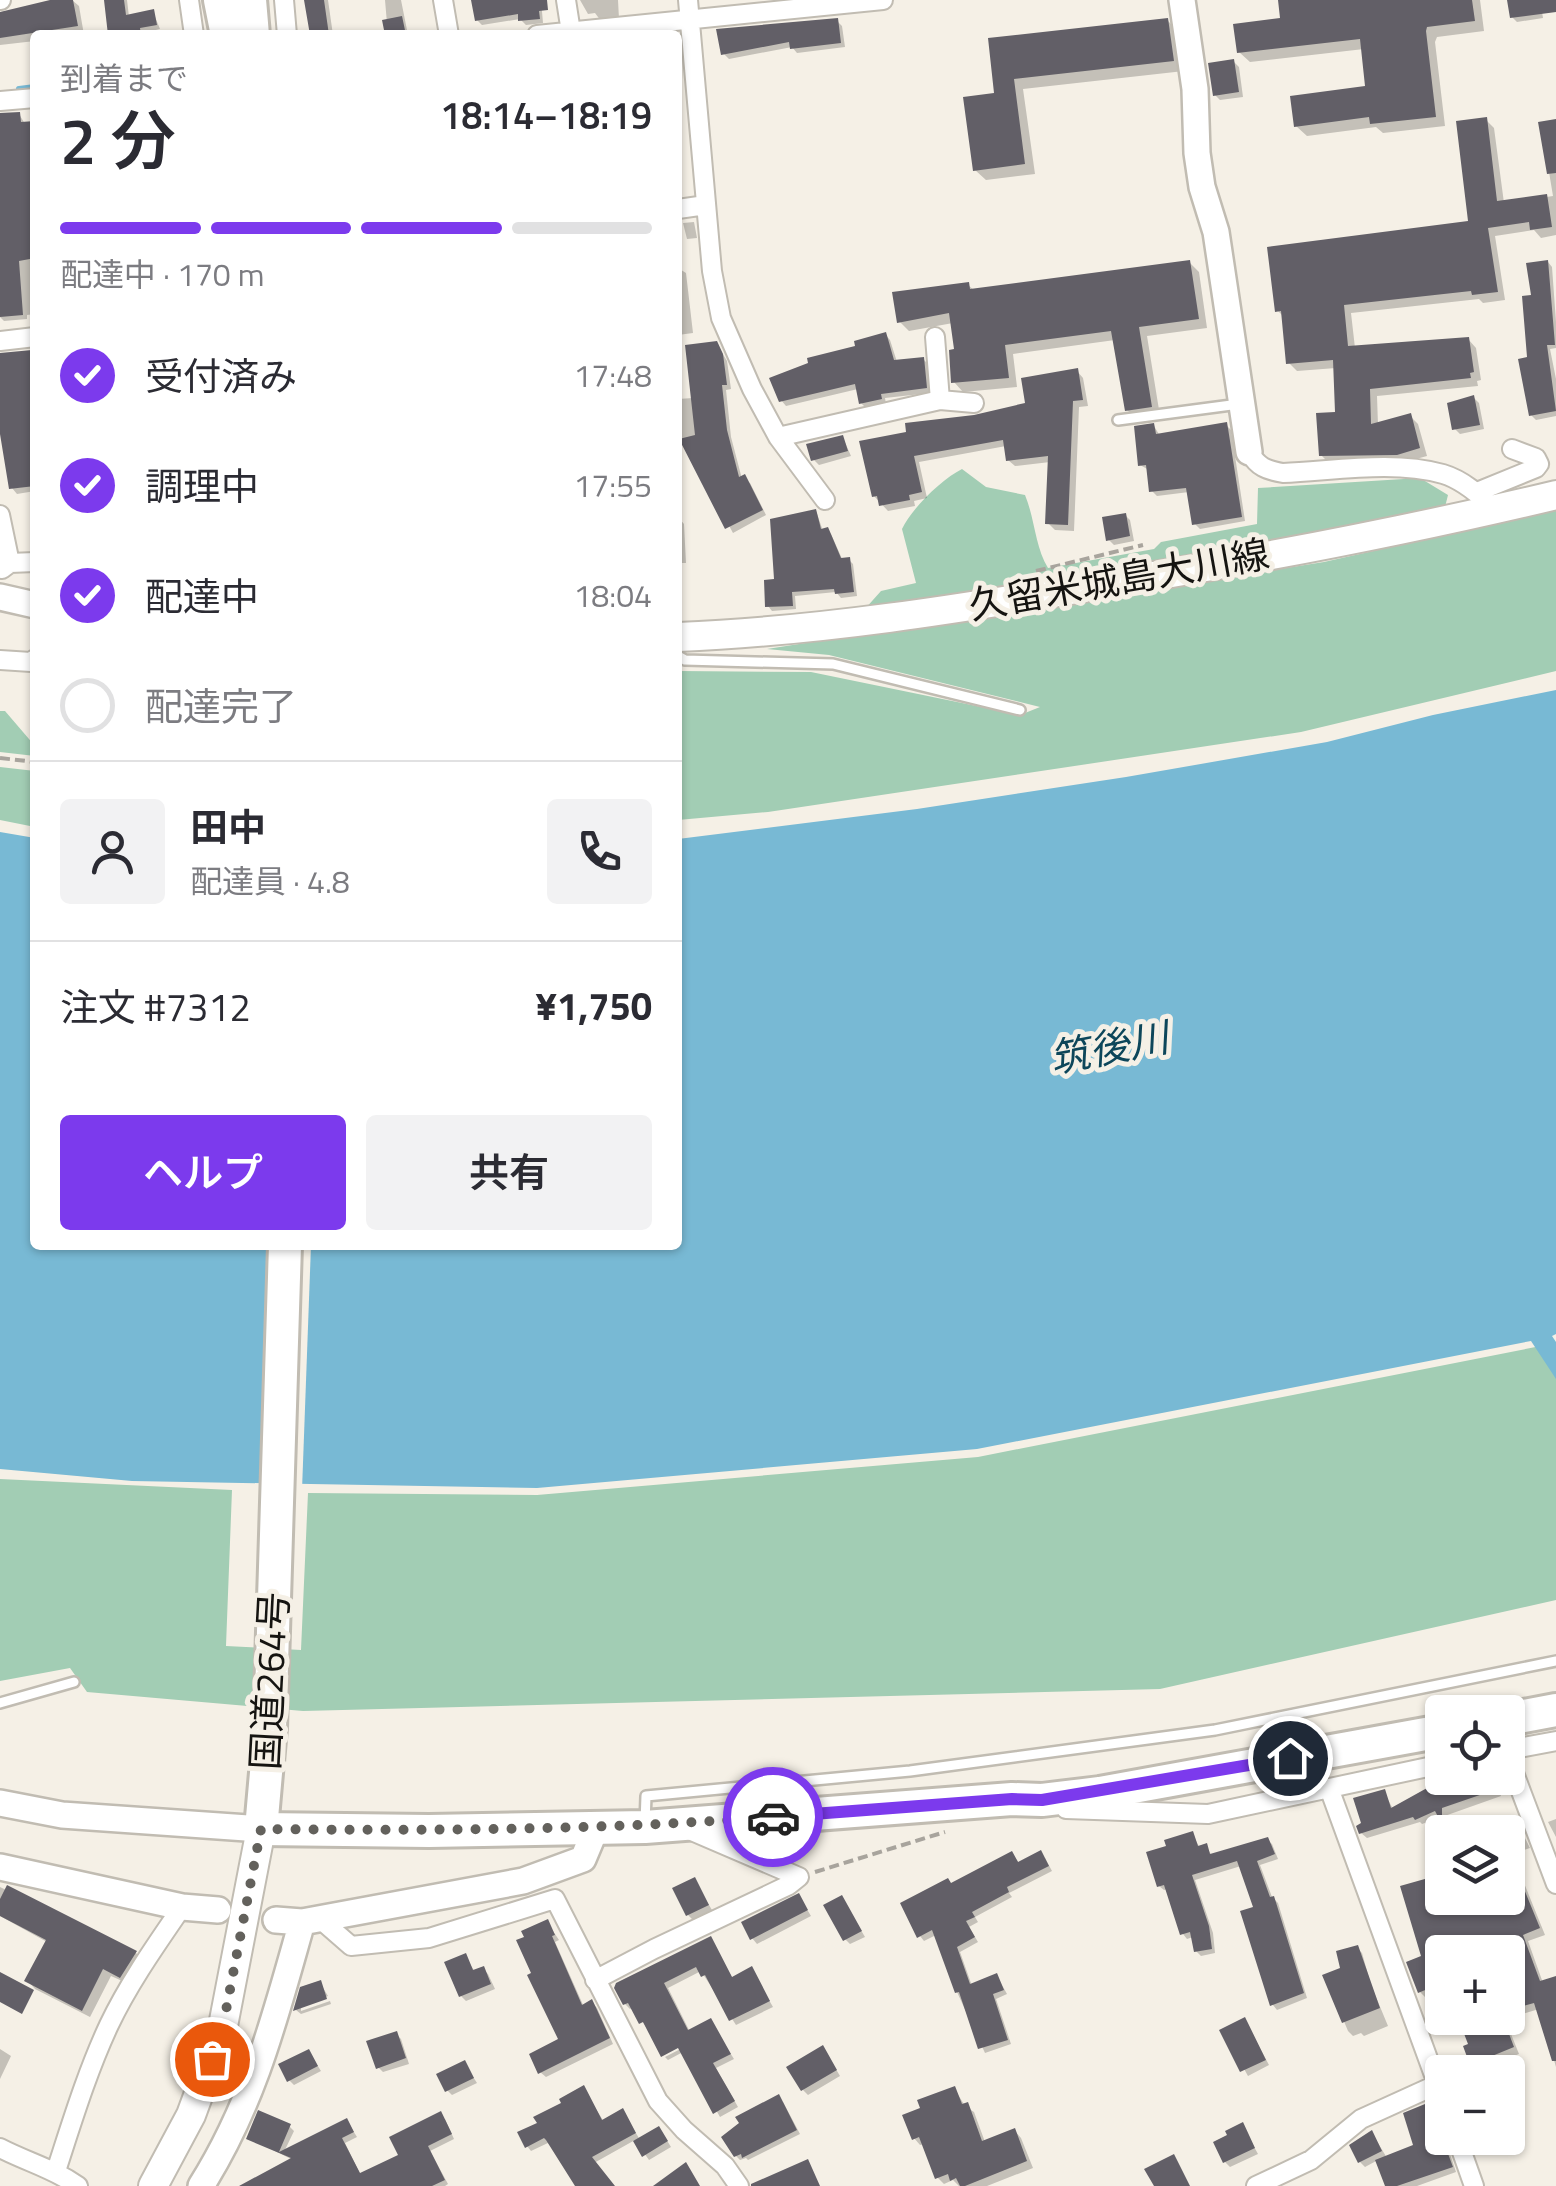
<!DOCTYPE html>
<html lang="ja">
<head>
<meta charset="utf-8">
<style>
	body { margin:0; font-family:"Titillium Web","Noto Sans JP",sans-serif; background:#f2f2f3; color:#2b2b33; height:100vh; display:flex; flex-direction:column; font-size:38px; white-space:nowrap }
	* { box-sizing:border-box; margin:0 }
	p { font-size:32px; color:#7c7c81 }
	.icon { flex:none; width:55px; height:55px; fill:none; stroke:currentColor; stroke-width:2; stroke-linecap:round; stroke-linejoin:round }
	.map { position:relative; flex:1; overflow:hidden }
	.drawer { position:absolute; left:30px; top:30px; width:652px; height:1220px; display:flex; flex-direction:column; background:#fff; border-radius:10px; box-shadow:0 2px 8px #0004 }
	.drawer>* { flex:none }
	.controls { position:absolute; left:1425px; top:1695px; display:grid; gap:20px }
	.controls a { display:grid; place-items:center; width:100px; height:100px; border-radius:10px; background:#fff; box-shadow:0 2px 8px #0004; font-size:50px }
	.pin { position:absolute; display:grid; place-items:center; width:85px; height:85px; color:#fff; margin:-42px; border:5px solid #fff; border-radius:50%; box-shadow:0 2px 10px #0007 }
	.courier { position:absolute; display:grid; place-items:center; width:100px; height:100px; margin:-50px; border:8px solid #7c3aed; border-radius:50%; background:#fff; color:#222; box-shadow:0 2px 12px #0007 }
	.summary em { font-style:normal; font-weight:600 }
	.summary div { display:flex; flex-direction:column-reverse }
	.summary { display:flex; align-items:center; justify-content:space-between; height:170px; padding:0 30px }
	h1 { font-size:65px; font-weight:600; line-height:75px }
	.bar { display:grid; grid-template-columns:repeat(4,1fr); gap:15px 10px; align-content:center; height:120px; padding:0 30px }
	.bar i { height:12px; border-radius:8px; background:#e1e1e2 }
	.bar .active { background:#7c3aed }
	.bar p { grid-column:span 4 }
	.line { display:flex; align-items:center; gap:25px; padding:0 30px; border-top:2px solid #e1e1e2 }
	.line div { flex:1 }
	.round { display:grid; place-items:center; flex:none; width:105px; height:105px; border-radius:10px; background:#f2f2f3 }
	ol { padding:0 30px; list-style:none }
	li { display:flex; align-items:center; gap:30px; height:110px }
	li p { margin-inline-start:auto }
	li .icon { padding:10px; border-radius:50%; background:#7c3aed; color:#fff; stroke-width:4 }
	li:last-child { color:#7c7c81 }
	li i { width:55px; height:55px; border:5px solid #e1e1e2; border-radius:50% }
	.cta { display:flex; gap:20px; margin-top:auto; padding:20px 30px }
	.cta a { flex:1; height:115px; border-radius:10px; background:#7c3aed; color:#fff; font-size:40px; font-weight:600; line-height:115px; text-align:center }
	.cta a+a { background:#f2f2f3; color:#2b2b33 }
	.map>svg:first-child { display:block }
	.green { fill:#a2cdb4 }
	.water { fill:#78b9d4 }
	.pier { fill:#f5f0e6 }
	.shadow { fill:#0003 }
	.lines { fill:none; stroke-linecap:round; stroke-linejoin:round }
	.stream { stroke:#78b9d4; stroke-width:6 }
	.building { fill:#625f67 }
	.lane-casing { stroke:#c1bcb2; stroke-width:14 }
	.street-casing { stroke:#c1bcb2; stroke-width:22 }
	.secondary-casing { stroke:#c1bcb2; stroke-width:30 }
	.primary-casing { stroke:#c1bcb2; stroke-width:32 }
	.highway-casing { stroke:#c1bcb2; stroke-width:38 }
	.path { stroke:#a8a49d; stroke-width:4; stroke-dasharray:10 5; stroke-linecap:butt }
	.lane { stroke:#fff; stroke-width:9 }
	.street { stroke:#fff; stroke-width:18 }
	.secondary { stroke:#fff; stroke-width:25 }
	.primary { stroke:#fff; stroke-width:28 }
	.highway { stroke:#fff; stroke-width:32 }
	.done { stroke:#63615c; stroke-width:10; stroke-dasharray:0 18 }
	.route { stroke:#7c3aed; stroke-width:12 }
	.labels { text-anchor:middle; stroke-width:10; stroke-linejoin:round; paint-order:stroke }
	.street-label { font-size:38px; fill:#151411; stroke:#f5f0e6 }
	.water-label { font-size:40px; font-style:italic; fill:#0d465a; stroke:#f5f0e6 }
</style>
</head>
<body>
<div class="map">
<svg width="1556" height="2186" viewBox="0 0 1556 2186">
	<rect width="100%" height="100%" fill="#f5f0e6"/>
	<path class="green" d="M962,469l24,18 39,8c10,24 10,52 23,73l106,-19 7,-7 96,-18 1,-36 162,-10 28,17 -3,12 -227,47 -354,56 17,-19 35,-8 -14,-54c10,-21 40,-50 60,-60z
		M1556,510v161l-255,61 -533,80 -90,8v-149l133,1 209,43 20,-8 -211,-52 -62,-6 557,-87z
		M0,711h5l30,35v10l-35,-4z
		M0,767l35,4v56l-35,-7z
		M1556,1343v257l-396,89 -857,22 -216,-19 -17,-24 -70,13v-202l232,11 -6,156 75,4 7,-157 229,2 441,-38z"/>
	<path class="water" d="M1556,690v644l-4,2 4,6v37l-25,-38 -554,108 -440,39 -405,-7 -132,-12v-637l35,6v407h643v-406l239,-30 209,-32 201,-35 106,-27z"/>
	<path class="pier" d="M274,1245h37l-9,245 -37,-1z"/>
	<path class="shadow" d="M72,0l7,6 5,29h-49v6l-35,4v-30z
		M107,0h20l2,17 24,-5 7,17 -13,3 1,3h-37z
		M307,0h21l5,35h-21z
		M385,0h16l7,35h-20z
		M475,0h66l2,23 -17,2 -6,-6 -38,6 -5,-5z
		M580,0h38l1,19 -18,2 -6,-8 -7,1z
		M1280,0h200l4,31 -47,6 -2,5 10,84 -62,7 -7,-6 -69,9 -11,-10 72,-38 -4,-39 -114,13 -11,-10 44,-32z
		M1510,0h30l3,18 -26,4 -5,-5z
		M1167,20l11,11 6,40 -161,18 12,85 -49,6 -11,-10 22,-75 -7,-54z
		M837,21l5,5 3,21 -48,6 -5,-6 -63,12 -5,-5z
		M678,38l5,8 -1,35h-4z
		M1233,61l6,6 4,30 -23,3 -5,-5z
		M19,114l6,10 10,-1v191l-8,1v4l-23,2 -4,-4v-201z
		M1486,120l8,8 10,75 49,-7 -12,-72 15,-2v113l-15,3 -7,-8 -39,6 10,64 -22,3 -4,-4 -128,14 4,35 113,-9 8,9 5,32 -4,1 1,5 -101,10 1,29 32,-9 8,8 9,32 -22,6 -75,2 -9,-9 17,-41 -2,-46 -39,3 -8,-8 -4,-45 -8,-8 194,-87z
		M694,222l3,16 -10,1 -4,-16z
		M1548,262l4,5 4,55v26l-6,1 6,30v37l-20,4 -5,-5 -1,-56 4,-62z
		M1190,263l9,9 8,56 -60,8 13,80 -23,3 -10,-9 -12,-70 -102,14 4,33 -54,5 -9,-10 3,-31 -4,-28 -44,8 -10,-10 69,-36 7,6z
		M678,268l8,5 7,60 -15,2z
		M885,334l5,6 7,22 26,-3 5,5 2,29 -45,5 1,6 -20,4 -5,-5 -3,-14 -72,17 -5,-6 77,-52z
		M716,343l11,18 4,28 -5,1 5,47 11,42 8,4 16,32 -33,18 -54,-101 2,51h-3v-84l15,-1z
		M30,357h5v134l-18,3 -5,-6 -12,-91v-34z
		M1077,371l6,7 5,28 -9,1 -5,124 -19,-1 -7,-7 2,-61 -35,4 -7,-6 -2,-14 -87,16 8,36 -13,3 1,5 -27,5 -14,-15 -12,-53 166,-38z
		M1474,398l5,5 5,26 -24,5 -6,-6z
		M1226,425l5,5 14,91 -45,8 -5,-5 -6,-32 -32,4 -6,-6 -2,-20 -9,-5 14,-39 6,10z
		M843,438l8,18 -32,9 -5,-5z
		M816,511l7,20 4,-1 4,4 12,27 6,-1 4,4 4,32 -16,2 -5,-6 -41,4 1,13 -24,2 -4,-5 8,-24z
		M1125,515l5,5 4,21 -20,4 -6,-6z
		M678,517l6,7 2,39h-8z
		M1445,1778h50l6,18 -79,28 -2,-2 -53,16 -6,-5 23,-41 9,17z
		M1556,1819v18l-8,-15z
		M1521,1830l9,18 -21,7 -1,-21z
		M1192,1834l8,14 6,-2 6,10 55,-16 5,4 6,15 -18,6 12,32 6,6 29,95 -30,12 -4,-5 -30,-92 13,-4 -15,-43 -46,14 18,53 2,20 -14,3 -5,-5 -3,-14 -6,2 -4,-5 -15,-45 -4,1 -5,-4z
		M1012,1854l8,10 25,-6 7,13 -43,22 3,4 -37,20 3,5 -9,5 9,15 -18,10 12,34 25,-10 10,18 -11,5 15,45 -26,9 -28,-61 -21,-57 -12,6 -4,-5 32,-50z
		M1513,1866l7,7 25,62 -17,6 15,42 13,-4v88l-17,-58 -34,10 14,35 -41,16 -6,-7 -1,-17 -10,-28h47v-66h-66v40l-16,6 -6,-6 4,-34 14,-80 4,4v16h66v-30z
		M694,1880l18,30 -19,10 -5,-5z
		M0,1887l136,66 7,8 -14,23 -18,-8 -21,41 -55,-28 -7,-8 19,-39 -47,-26z
		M799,1896l12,20 -54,28 -5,-6z
		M842,1898l23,39 -15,7 -5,-5z
		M547,1922l12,18 -4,2 29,65 8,-5 5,6 16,36 -67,33 -6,-5 22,-32z
		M710,1939l23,40 18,-10 22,38 -37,18 -35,-54 -33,17 22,44 20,-11 24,38 -18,9 22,39 -18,10 -37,-65 -15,8 -3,-3 25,-13 -44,-17 -13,-20 -3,2 -5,-5z
		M1357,1948l5,5 9,32 17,41 -24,10 -3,-3 -8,3 -5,-5 -23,-55 18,-6z
		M465,1956l10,16 8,-3 5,5 7,15 -29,12 -5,-5z
		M320,1983l8,13 -27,10v5l29,-10 1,3 -30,10 -5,-4 6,-21z
		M1245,2020l24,45 -21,11 -25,-45z
		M396,2034l5,5 8,25 -26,8 -5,-5z
		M0,2049l11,7 -11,23z
		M309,2052l12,19 -27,14 -5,-5z
		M827,2054l13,22 -32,19 -5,-5z
		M464,2063l13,20 -25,12 -5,-5z
		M583,2088l21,34 19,-11 17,29 23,-6 8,13 -22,13 -14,-20 -41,23 19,23h-35l-28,-44 -19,9 -4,-5 13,-22z
		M954,2088l11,18 9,6 11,30 30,-11 6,7 12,30 -46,18h-28l-6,-6 -9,4 -7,-7 -12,-33 -5,1 -6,-7 9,-29z
		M783,2102l17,32 -52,26 -2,-2 -6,2 -4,-4z
		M1424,2107l18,40 7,4 7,21 -39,14h-29l-10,-26 -13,7 -5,-5 12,-29 15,25 29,-12z
		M445,2119l9,20 -24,12 18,33 -3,2h-184l32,-26 -44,-22 40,-12 5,5 -10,21 63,-31 10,16 -12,6 16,33 40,-20z
		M1242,2125l16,29 -28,13 -5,-5z
		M1484,2138h22l1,2 -16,6z"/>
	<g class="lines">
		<path class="stream" d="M19,89l16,-2"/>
	</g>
	<path class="building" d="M50,0h23l5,26 -78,12v-26z
		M104,0h20l2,15 28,-6 3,16 -17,3 1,7h-33z
		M304,0h20l5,35h-19z
		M471,0h76l1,10 -9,1 1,8 -22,2v-7l-43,7z
		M1278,0h194l3,21 -48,6 -1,4 10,86 -66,7 -1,-7 -75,10 -4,-31 75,-10 -5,-47 -123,14 -4,-29 47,-6z
		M1507,0h49v12l-46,6z
		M402,16l4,19h-21l-3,-15z
		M838,18l3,25 -51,6 -1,-7 -68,13 -5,-26z
		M1168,18l6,43 -160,18 11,85 -52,7 -10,-74 31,-4 -6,-55z
		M1234,59l5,33 -26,4 -5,-33z
		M20,112l1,10 14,-1v137l-16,3 4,54 -23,2v-204z
		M1487,117l10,84 50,-7 5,33 -22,3 -1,-8 -41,6 10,64 -26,3 -1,-4 -127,14 4,41 121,-9 5,35 -4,1 1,5 -101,11 1,35 40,-11 9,35 -23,7 -78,1 -3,-43 19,-1 -2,-52 -47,4 -5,-53 -6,1 -8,-65 201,-26 -12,-100z
		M1556,119v54l-9,1 -9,-52z
		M1190,260l9,59 -60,8 13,80 -27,4 -14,-80 -106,14 4,33 -58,5 -2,-33 5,-1 -5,-36 -52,10 -5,-31 77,-10 1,7z
		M1548,260l7,85h-8l9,66 -27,5 -11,-57 9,-2 -5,-61 9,-1 -5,-32z
		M886,332l8,28 30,-3 3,31 -46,6 1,5 -23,5 -4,-20 -76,18 -10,-24 39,-15 -1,-5 48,-12 -1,-5z
		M717,341l6,13 4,31h-5l5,45 12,47 6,-3 18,36 -38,19 -46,-90 16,-4 -10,-90z
		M32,350l3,136 -26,3 -9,-55v-81z
		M1078,368l5,32 -10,1 -5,124 -23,-1 3,-68 -42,5 -3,-21 -89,16 8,36 -13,3 1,5 -31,6 -2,-10 -5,1 -13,-56 47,-9 -1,-9 69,-8 51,-12 -4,-25z
		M1474,395l6,30 -28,5 -5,-27z
		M1227,422l15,95 -50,8 -6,-37 -37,4 -3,-27 -8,1 -4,-40 20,-3 2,11z
		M843,435l5,16 -37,10 -5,-17z
		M816,509l5,20 7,-2 13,31 9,-1 4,35 -19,2 -1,-5 -42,3 1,14 -28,1 -1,-27 10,-1 -4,-60z
		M1126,513l4,23 -24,5 -4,-24z
		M1442,1777l60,1 4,8 -64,22v16l-7,-13 -20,9 -2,-3 -54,17 -3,-8 5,-3 -8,-25 32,-9 6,19 36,-20 -2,-8z
		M1193,1831l5,15 9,-3 3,11 58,-17 7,17 -18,7 13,36 4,-1 30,97 -34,13 -30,-95 13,-4 -16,-46 -45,14 17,51 3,23 -18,3 -4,-20 -10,3 -16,-50 -7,2 -11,-35 20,-6 -2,-6z
		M1041,1850l8,16 -42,21 2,5 -37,20 3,5 -9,4 9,16 -18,10 13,37 27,-11 7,17 -11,4 15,46 -30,9 -19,-57 -4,1 -23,-63 -15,8 -17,-35 48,-25 3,5 61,-32 6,11z
		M1508,1850l32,78 -17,7 17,46 16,-5v85h-4l-18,-58 -26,7v-58h-66v31l-24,10 -12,-31 15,-6 -21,-70 39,-11 3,23h66z
		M695,1877l14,28 -23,11 -14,-28z
		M7,1885l130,66 -17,27 -17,-9 -21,42 -58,-30 22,-41 -46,-24v-17z
		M799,1893l9,17 -58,30 -9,-18z
		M842,1895l20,36 -19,10 -20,-36z
		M548,1919l7,16 -3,1 30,69 10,-6 18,39 -72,36 -9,-20 29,-15 -31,-64 4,-2 -15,-33 8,-3 -3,-6z
		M711,1936l21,41 20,-11 18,35 -41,20 -24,-46 -4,2 -5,-10 -32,16 24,47 23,-12 20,36 -18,9 22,38 -22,13 -35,-66 -17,9 -18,-35 -4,2 -11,-21 -5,2 -9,-17 2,-5z
		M1358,1945l22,63 -38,15 -20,-48 18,-7 -4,-17z
		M466,1953l7,17 11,-4 7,18 -32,13 -15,-35z
		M0,1972l34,18 -12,24 -22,-12z
		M321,1980l6,19 -34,12 7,-24z
		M1245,2017l21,43 -26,12 -21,-42z
		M1458,2018h45l11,29 -44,18 -7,-19 5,-2z
		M397,2031l9,27 -30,11 -10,-28z
		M823,2045l14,25 -36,21 -15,-24z
		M309,2049l9,17 -31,16 -9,-18z
		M465,2060l9,18 -29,14 -9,-18z
		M584,2085l18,35 21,-12 13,25 -44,24 23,29h-40l-29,-46 -2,-2 -19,10 -8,-16 20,-9 -4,-6 28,-14 -2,-4z
		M955,2086l7,18 6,-2 14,39 33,-13 12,33 -62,25h-5l-4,-8 -6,3 -2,-7 -13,5 -16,-42 -7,3 -10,-25 18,-7 -3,-8z
		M779,2094l18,36 -55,28 -1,-4 -7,3 -13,-20 18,-14 -4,-6z
		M1425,2104l15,41 4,-2 9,24 -56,19h-12l-10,-26 38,-15 -10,-32z
		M258,2110l33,14 -12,28 68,-34 7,14 -12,6 18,35 38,-18 -9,-18 52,-26 11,23 -24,12 17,34 -13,6h-193l52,-28 -45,-19z
		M1243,2122l12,26 -32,15 -10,-21 14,-7 -2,-4z
		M659,2126l9,15 -26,16 -9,-16z
		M1372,2130l10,21 -24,12 -9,-18z
		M1174,2154l16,32h-36l-10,-17z
		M808,2159l12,27h-69v-2z
		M686,2162l14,24h-47z"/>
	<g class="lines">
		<defs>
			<path id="lane" d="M1118,420l121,-16
				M678,656l7,4 148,4 187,46
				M0,1703l74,-21
				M645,1823l1,-27 264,-25 305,-41 341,-69"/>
			<path id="street" d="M0,0h1
				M189,0l5,35
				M284,0l3,35
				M443,0l6,35
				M566,0l5,32
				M688,0l24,271 9,47 31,71 26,48 47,63
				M537,35l346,-35
				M0,101l35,-3
				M678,209l28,-4
				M935,337l5,63
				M0,341l35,-4
				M778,437l162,-37 34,3
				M1249,452c9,15 17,18 34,21 51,-2 110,-13 160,1 20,6 37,21 52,36
				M1477,492l59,-24 3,-4 -3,-6 -24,-9
				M0,515l10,48
				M2,569l8,-6 25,-1
				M0,660l31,2 4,-3
				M1508,1750l48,-9
				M1508,1757l48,127
				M1329,1788l113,309
				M1066,1809l142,5 234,-50
				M320,1919l31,27 78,-8 126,-39 103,202 26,29 41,36 14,20
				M595,1980l59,-31 135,-64 10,-8 -112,-48
				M1457,2138l17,48
				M0,2148c27,14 54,21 78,38
				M56,2171c16,-49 31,-99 53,-146 20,-42 47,-80 73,-118
				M1256,2186l55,-26 50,-41 77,-35"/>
			<path id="secondary" d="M1182,0l13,89 2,64 5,34 14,45 33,220
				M0,597l35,8
				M0,1803l62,12 199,14
				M0,1867l182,40 36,3
				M276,1920l26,2 221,-41 60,-22 13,-31
				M201,2186c53,-84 74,-169 101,-264"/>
			<path id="primary" d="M678,637c143,-6 281,-28 422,-52 153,-25 306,-54 456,-90
				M153,2186l38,-71 31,-84 39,-202"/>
			<path id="highway" d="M220,0l7,35
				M250,0l3,35
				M285,1245l-15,483 -9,101 168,2 216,-4 367,-28 30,1 58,-7 342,-62
				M1508,1719l48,-9"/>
		</defs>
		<use href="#lane" class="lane-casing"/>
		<use href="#street" class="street-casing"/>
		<use href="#secondary" class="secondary-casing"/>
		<use href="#primary" class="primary-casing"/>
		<use href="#highway" class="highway-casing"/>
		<path class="path" d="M1036,571l107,-26
			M0,758l35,4
			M815,1872l130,-40"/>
		<use href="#lane" class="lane"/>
		<use href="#street" class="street"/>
		<use href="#secondary" class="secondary"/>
		<use href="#primary" class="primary"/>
		<use href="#highway" class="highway"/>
	</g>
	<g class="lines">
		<path class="done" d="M212,2059l10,-28 39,-202c171,2 341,1 512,-12"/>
		<path class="route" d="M773,1817l239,-18 30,1 248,-42"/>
	</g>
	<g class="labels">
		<g class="street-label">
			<text transform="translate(1119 580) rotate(-10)" y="13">久留米城島大川線</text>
			<text transform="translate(270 1681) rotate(-87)" y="13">国道264号</text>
		</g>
		<g class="water-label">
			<text transform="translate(1109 1048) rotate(-11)" y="14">筑後川</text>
		</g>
	</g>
</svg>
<div class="controls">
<a><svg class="icon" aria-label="locate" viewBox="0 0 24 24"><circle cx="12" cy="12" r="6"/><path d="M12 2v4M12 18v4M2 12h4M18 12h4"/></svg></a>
<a><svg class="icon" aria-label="layers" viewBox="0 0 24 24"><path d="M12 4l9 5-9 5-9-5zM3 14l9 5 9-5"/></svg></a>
<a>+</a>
<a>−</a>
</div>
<div class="pin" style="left:212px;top:2059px;background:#ea580c"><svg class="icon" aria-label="bag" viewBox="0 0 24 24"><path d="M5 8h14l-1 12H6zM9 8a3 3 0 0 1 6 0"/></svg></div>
<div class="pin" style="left:1290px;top:1758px;background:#1f2937"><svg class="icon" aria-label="home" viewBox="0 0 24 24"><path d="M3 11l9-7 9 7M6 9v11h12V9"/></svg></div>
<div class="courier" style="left:773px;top:1817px"><svg class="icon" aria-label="car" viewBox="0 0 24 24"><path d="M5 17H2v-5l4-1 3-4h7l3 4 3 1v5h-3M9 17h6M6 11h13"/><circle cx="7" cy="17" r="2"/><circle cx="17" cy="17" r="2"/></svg></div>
<section class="drawer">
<div class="summary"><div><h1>2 分</h1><p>到着まで</p></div><em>18:14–18:19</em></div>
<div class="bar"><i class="active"></i><i class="active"></i><i class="active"></i><i></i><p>配達中 · 170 m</p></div>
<ol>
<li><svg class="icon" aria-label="check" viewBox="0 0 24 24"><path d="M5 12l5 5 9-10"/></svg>受付済み<p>17:48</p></li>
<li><svg class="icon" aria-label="check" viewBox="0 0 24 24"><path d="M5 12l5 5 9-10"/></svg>調理中<p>17:55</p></li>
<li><svg class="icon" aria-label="check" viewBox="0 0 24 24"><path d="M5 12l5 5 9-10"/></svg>配達中<p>18:04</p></li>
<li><i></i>配達完了</li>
</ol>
<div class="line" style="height:180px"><a class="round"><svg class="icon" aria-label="person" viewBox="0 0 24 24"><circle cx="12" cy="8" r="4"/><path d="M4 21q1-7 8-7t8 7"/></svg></a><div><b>田中</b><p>配達員 · 4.8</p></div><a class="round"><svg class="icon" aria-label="phone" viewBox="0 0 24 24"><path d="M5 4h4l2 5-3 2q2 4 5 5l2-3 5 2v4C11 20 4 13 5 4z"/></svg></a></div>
<div class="line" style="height:130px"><div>注文 #7312</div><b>¥1,750</b></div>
<div class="cta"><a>ヘルプ</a><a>共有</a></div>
</section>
</div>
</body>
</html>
